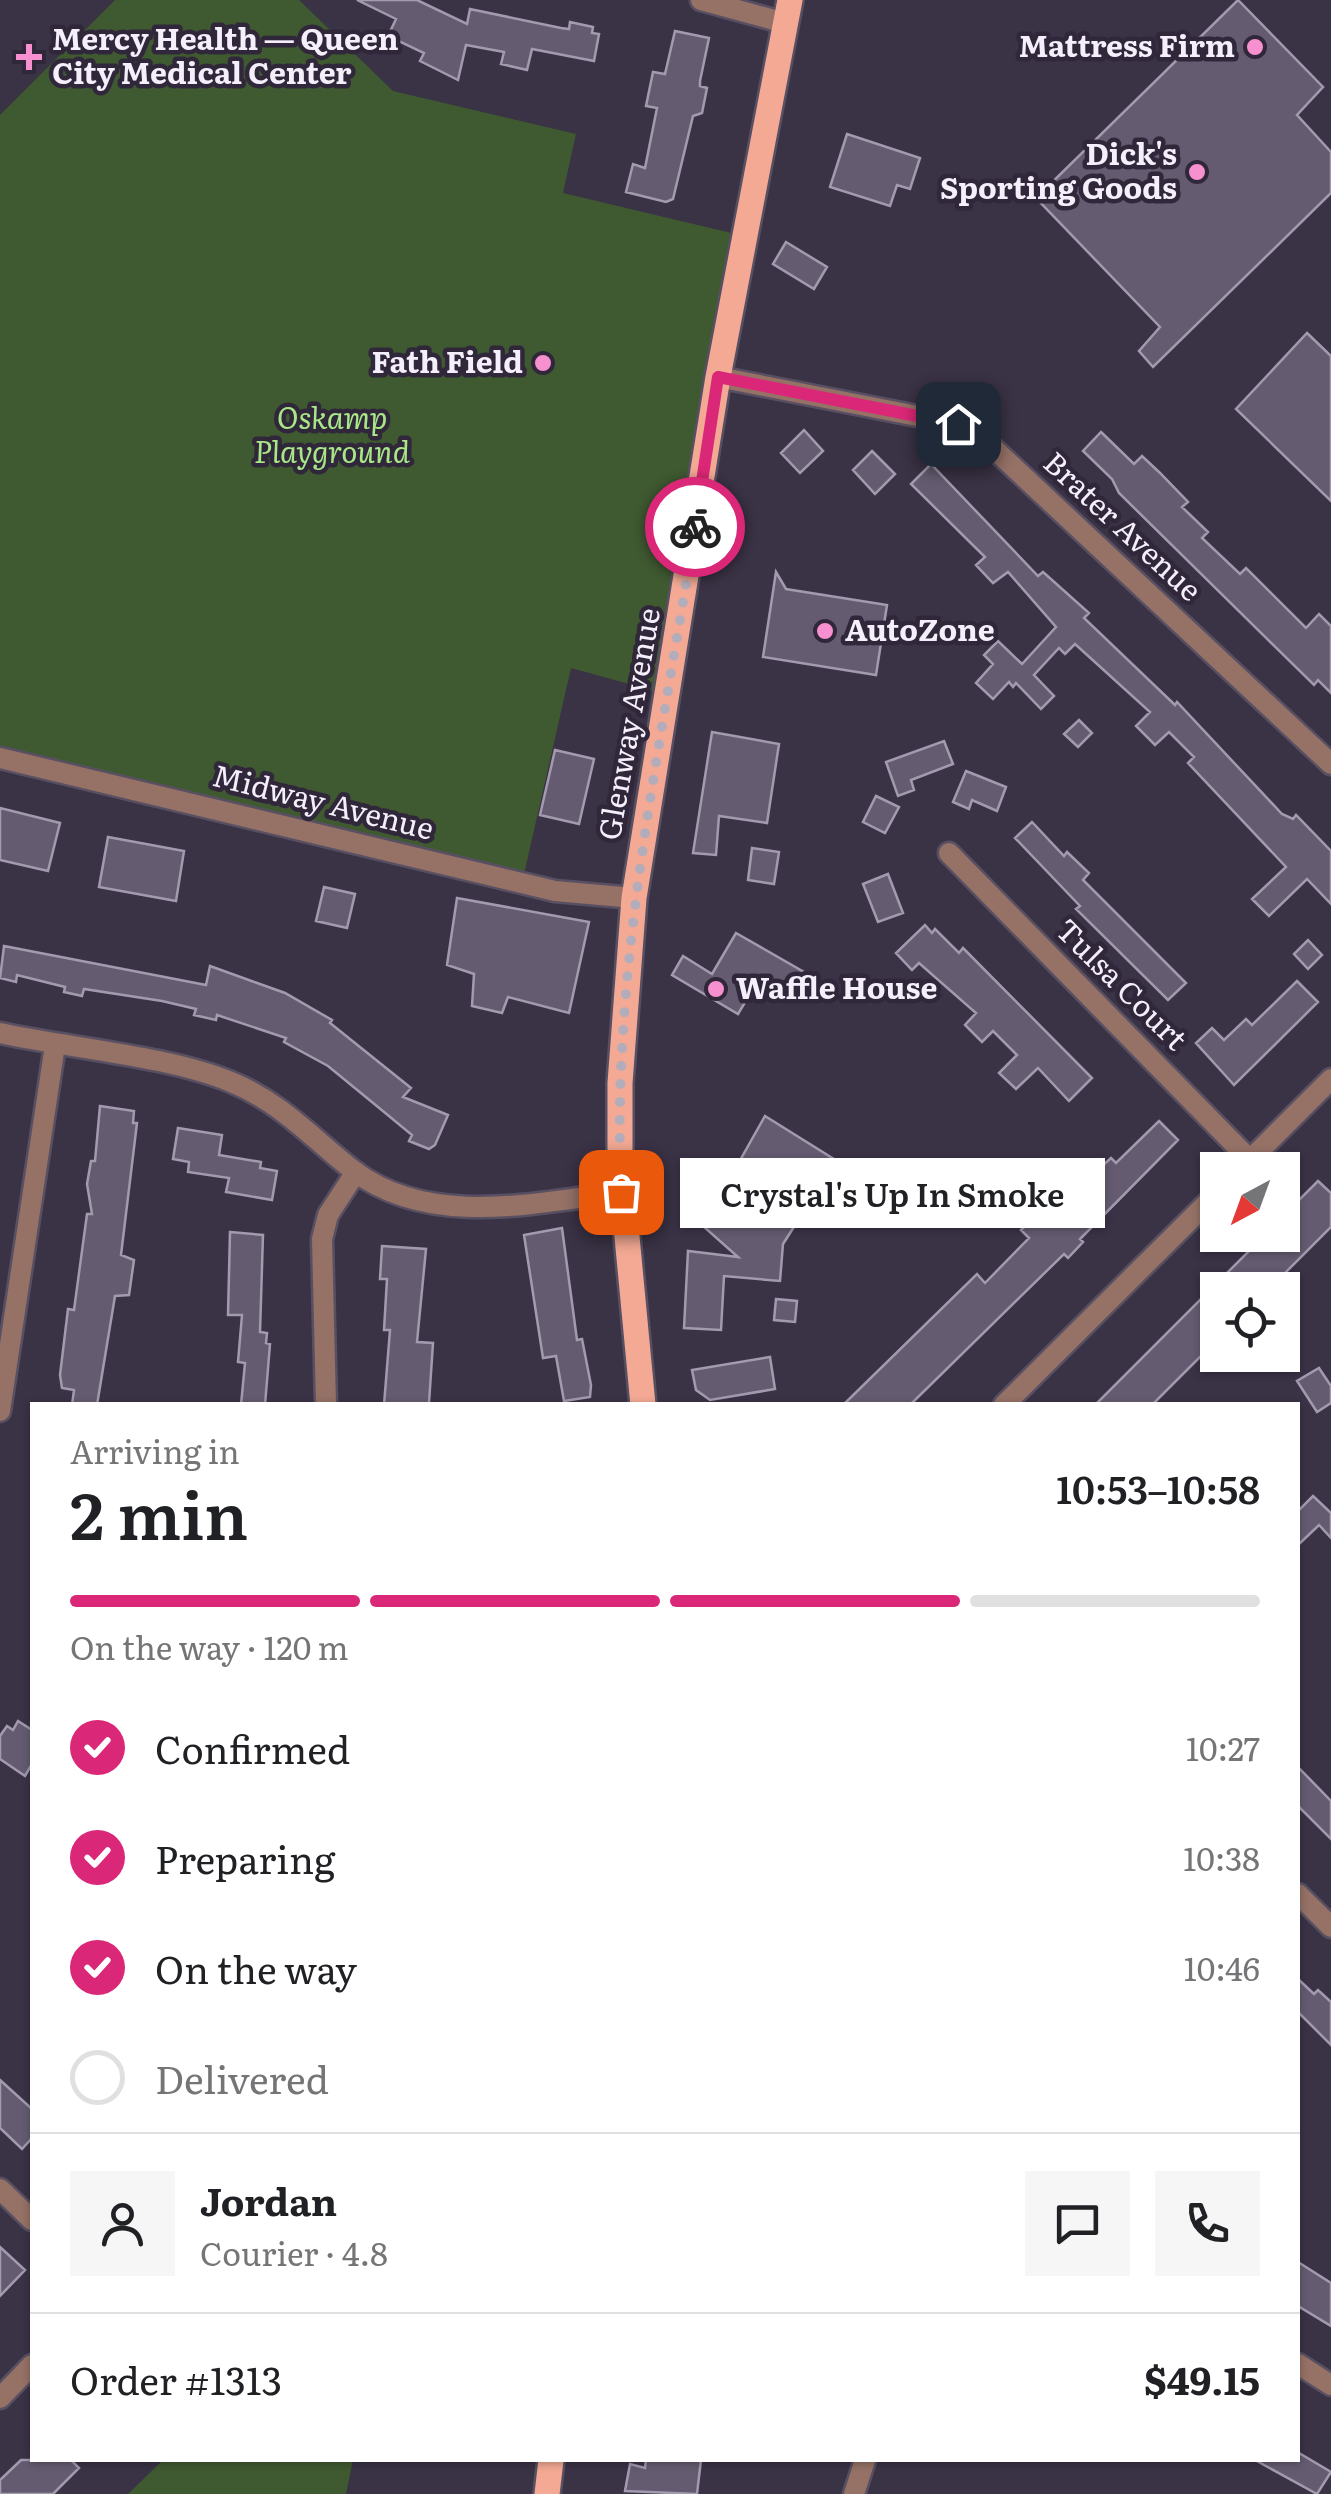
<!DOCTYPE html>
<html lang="en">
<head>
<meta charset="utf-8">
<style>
	body { margin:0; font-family:Literata,serif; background:#f6f6f6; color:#202124; height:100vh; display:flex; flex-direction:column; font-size:38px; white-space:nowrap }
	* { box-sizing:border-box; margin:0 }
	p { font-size:32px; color:#757577 }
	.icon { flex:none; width:55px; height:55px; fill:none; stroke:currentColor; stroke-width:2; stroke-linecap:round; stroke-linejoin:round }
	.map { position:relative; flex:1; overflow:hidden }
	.panel { position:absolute; left:30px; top:1402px; width:1270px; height:1060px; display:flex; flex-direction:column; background:#fff; border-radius:0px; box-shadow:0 2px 8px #0004 }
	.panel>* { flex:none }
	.needle { width:65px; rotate:221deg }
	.buttons { position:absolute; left:1200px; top:1152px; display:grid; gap:20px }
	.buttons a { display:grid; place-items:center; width:100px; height:100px; border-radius:0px; background:#fff; box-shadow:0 2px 8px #0004; font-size:50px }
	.pin { position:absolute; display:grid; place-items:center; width:85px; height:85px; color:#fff; margin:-42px; border-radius:20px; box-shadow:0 5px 15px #0006 }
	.courier { position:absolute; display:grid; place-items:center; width:100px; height:100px; margin:-50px; border:8px solid #db2777; border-radius:50%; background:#fff; color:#222; box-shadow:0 2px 12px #0007 }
	.bubble { position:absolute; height:70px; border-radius:0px; background:#fff; box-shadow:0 2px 8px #0004; font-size:32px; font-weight:600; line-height:70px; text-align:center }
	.overview em { font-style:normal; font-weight:600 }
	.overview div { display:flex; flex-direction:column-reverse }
	.overview { display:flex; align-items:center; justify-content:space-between; height:170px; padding:0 40px }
	h1 { font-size:65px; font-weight:600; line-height:75px }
	.bar { display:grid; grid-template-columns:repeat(4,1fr); gap:15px 10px; align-content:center; height:120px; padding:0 40px }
	.bar i { height:12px; border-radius:8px; background:#e0e0e0 }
	.bar .on { background:#db2777 }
	.bar p { grid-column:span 4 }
	.line { display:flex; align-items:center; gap:25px; padding:0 40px; border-top:2px solid #e0e0e0 }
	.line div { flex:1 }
	.round { display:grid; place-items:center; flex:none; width:105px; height:105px; border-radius:0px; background:#f6f6f6 }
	ol { padding:0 40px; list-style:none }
	li { display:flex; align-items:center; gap:30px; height:110px }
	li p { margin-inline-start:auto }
	li .icon { padding:10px; border-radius:50%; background:#db2777; color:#fff; stroke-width:4 }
	li:last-child { color:#757577 }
	li i { width:55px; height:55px; border:5px solid #e0e0e0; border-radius:50% }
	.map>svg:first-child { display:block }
	.green { fill:#3f5931 }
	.building { fill:#645b70; stroke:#a39ab0; stroke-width:2.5 }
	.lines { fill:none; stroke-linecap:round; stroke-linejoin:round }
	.minor-casing { stroke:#585062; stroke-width:25 }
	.tertiary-casing { stroke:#585062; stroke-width:25 }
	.primary-casing { stroke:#585062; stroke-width:30 }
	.minor { stroke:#957166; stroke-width:20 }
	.tertiary { stroke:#957166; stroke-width:20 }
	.primary { stroke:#f3a994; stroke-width:25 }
	.done { stroke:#b3adbb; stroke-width:10; stroke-dasharray:0 18 }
	.route { stroke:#db2777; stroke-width:12 }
	.poi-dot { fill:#f790ce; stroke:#30283a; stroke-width:4 }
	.labels { text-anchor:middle; stroke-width:9; stroke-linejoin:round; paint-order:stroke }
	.poi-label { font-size:30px; font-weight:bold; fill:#f4effb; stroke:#30283a; text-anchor:start }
	.park-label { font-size:30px; font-style:italic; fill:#a8e687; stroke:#30283a }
	.street-label { font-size:30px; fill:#f4effb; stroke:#30283a }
</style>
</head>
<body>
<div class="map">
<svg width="1331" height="2494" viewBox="0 0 1331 2494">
	<rect width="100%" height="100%" fill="#3a3245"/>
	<path class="green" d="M115,0h184l94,91 183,43 -13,59 181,43 -75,459 -98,-27 -49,215 -522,-125v-643z
		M163,2460h190l-7,34h-218z"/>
	<path class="building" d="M357,0h60l50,24 3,-15 91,19 8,1 1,-7 23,5 -1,6 7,1 -5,27 -62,-12 -5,21 -26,-6 3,-12 -38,-7 -8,35 -38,-19 4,-8 -36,-17 8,-17z
		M1238,0l85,87 -26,28 34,37v41l-178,174 -14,-16 21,-24 -124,-129z
		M675,31l34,7 -9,43v5l7,2 -5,25 -9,3 -20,83 -7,3 -40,-10 7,-28 12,4 12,-60 -11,-2 7,-34 12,2z
		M847,134l73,24 -10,31 -13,-4 -7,21 -60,-19z
		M786,242l41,25 -13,22 -41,-25z
		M1307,333l24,23v145l-95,-92z
		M804,430l19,21 -23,22 -19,-20z
		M1101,432l33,32 8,-8 18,17 28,29 -6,5 26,25 -6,6 38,36 6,-6 60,60 13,-14 12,12v67l-13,-13 -4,5 -195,-192 -7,-14 -29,-28z
		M872,451l23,23 -20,20 -22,-24z
		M931,464l107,112 5,-4 46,41 -5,5 91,87 2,-3 105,112 11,5 3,-4 35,36v53l-24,-25 -38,37 -17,-17 34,-32 -98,-104 6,-6 -25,-25 -14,13 -19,-19 14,-14 -75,-68 -10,10 -6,-6 -25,27 20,21 -13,13 -25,-26 -3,4 -4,-5 -16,17 -17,-16 17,-19 -9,-9 14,-14 24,23 34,-37 -48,-55 -15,11 -17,-18 9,-8 -74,-73z
		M776,572l10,17 101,16 -11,70 -113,-18z
		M1079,720l13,13 -14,14 -14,-13z
		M712,732l67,12 -12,79 -48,-7 -3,39 -23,-2z
		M944,741l9,23 -42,16 3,10 -16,6 -12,-34z
		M555,750l39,9 -15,65 -39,-9z
		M966,771l40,16 -9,24 -25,-11 -3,9 -16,-7z
		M876,796l23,11 -14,26 -22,-11z
		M0,808l60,15 -12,48 -48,-11z
		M1032,822l32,34 3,-4 22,21 -6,7 103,103 -18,17 -92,-91 4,-3 -65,-68z
		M108,837l76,14 -8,50 -77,-14z
		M752,848l27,4 -5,32 -26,-4z
		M888,874l15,39 -25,9 -15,-38z
		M324,887l31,7 -8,34 -31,-7z
		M457,898l132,24 -20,91 -61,-16 -6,16 -30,-7 2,-32 -27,-9z
		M925,925l7,8 3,-4 24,24 4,-5 129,130 -23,23 -31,-33 -22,21 -17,-16 18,-18 -24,-24 -11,11 -17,-17 11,-12 -57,-50 -7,7 -16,-17z
		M736,933l68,39 -14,25 -31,-18 -21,35 -66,-39 11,-19 29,18z
		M1308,940l14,15 -14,14 -14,-15z
		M4,946l202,39 4,-19 75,27 47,27 -2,3 81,65 -8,9 45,18 -13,30 -6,4 -20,-8 3,-6 -34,-28 -50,-41 -44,-24 2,-4 -69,-23 -1,5 -22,-5 2,-6 -34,-8 -78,-12 -2,7 -18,-4 1,-5 -48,-12 -1,7 -16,-4z
		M1297,981l21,21 -84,83 -38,-42 16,-15 12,12 22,-21 6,6z
		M100,1106l34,5 -1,12h4l-16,132 13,5 -5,35 -14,1 -18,109h-25l2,-15 -12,-2 -2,-13 8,-66 6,1 13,-96h5l-5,-30 4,-23h4z
		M765,1116l96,60 -4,7 19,22 -15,13 -15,-18 -8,12 -25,-15 -30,47 -3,37 -56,-5 -3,54 -37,-2 4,-77 50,6 -35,-31z
		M1159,1121l19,19 -98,99 3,3 -15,16 -4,-4 -154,151h-67l134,-131 8,9 44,-45 -8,-8 15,-15 6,6 69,-63 5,5z
		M178,1128l44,7 -3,20 42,7 -1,6 17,3 -5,29 -46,-8 3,-14 -41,-6 1,-10 -16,-3z
		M1318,1181l13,12v34l-63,63h-50v49l-66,66h-57l170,-170h17v-18z
		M562,1228l15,112 5,-1 9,46 -1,12 -26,4 -8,-45 -13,2 -19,-123z
		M230,1232l33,3 -3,97 7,1 -1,10 4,1 -5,61h-24l4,-42 -7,-1 4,-47h-14z
		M382,1246l44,3 -9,93 16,1 -4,60 -45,2 6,-75h-6l3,-51h-7z
		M776,1299l21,2 -2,21 -21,-2z
		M770,1357l5,32 -65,11 -14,-10 -4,-20z
		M1319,1368l12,18v17l-14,9 -20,-31z
		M1313,1496l18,17v25l-12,-13 -21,20v-34z
		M18,1721l14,9v34l-7,12 -25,-17v-23l7,-10 6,4z
		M1298,1767l33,34v38l-33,-33z
		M1298,1979l16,15 4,-4 13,12v43l-33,-33z
		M0,2080l32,29v29l-10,11 -22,-21z
		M0,2247l25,23 -25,26z
		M1298,2262l33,21v43l-33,-20z
		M1299,2453l32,19 -14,22 -62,-34h43z
		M21,2460h50l8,8 -26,26h-53v-14z
		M646,2460h55l-4,34 -72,-3 5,-27 15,4z"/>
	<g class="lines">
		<defs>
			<path id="minor" d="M701,0l84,23
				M718,377l240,47 20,10 353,330
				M0,758l555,133 79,7
				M949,853l301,307
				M0,1033c69,15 169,23 231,49 50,20 82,57 123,89 76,57 181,32 267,21
				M1240,1170l91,-91
				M326,1405l-4,-166 6,-24 28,-43
				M1004,1405l214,-213
				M0,1411l55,-366
				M1298,1894l33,33
				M0,2189l32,31
				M854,2494l11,-34"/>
			<path id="tertiary" d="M1298,2364l33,21
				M0,2398l32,-33"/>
			<path id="primary" d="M643,1405l-23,-242v-80l14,-185 84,-521 72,-377
				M547,2494l4,-34"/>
		</defs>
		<use href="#minor" class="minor-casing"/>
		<use href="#tertiary" class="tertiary-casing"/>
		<use href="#primary" class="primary-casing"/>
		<use href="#minor" class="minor"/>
		<use href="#tertiary" class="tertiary"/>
		<use href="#primary" class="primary"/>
	</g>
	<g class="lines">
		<path class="done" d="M621,1192c-10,-225 40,-444 74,-665"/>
		<path class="route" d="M695,527l23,-150 240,47"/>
	</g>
	<g class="poi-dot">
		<circle cx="1255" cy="47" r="10"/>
		<path d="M24 42h10v10h10v10h-10v10h-10v-10h-10v-10h10z"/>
		<circle cx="1197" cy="172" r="10"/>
		<circle cx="543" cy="363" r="10"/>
		<circle cx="825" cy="631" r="10"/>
		<circle cx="716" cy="989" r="10"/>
	</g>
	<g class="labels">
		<g class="poi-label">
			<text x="52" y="50">Mercy Health — Queen<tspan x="52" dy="34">City Medical Center</tspan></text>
			<text x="1235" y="57" text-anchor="end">Mattress Firm</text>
			<text x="1177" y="165" text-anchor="end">Dick's<tspan x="1177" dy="34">Sporting Goods</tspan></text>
			<text x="523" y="373" text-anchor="end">Fath Field</text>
			<text x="845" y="641">AutoZone</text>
			<text x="736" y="999">Waffle House</text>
		</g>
		<g class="park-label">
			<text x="332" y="429">Oskamp<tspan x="332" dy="34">Playground</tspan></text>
		</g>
		<g class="street-label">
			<text transform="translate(1122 527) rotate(43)" y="10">Brater Avenue</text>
			<text transform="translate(630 724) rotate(-80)" y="10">Glenway Avenue</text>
			<text transform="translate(323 803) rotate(14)" y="10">Midway Avenue</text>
			<text transform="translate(1121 985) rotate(45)" y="10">Tulsa Court</text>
		</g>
	</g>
</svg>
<div class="buttons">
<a><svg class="needle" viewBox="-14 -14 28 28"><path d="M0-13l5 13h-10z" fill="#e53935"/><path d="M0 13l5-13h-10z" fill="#757577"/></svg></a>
<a><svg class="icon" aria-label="locate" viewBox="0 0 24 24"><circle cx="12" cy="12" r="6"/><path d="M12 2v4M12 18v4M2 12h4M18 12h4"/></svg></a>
</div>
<div class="pin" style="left:621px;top:1192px;background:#ea580c"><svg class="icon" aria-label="bag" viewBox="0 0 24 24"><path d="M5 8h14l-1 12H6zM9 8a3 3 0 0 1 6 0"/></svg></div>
<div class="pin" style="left:958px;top:424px;background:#1f2937"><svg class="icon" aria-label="home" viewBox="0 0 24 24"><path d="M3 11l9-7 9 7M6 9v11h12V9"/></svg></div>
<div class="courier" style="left:695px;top:527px"><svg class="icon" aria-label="bike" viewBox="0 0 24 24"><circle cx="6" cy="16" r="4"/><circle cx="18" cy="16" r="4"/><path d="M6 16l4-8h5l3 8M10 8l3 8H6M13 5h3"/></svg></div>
<div class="bubble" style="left:680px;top:1158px;width:425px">Crystal's Up In Smoke</div>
<section class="panel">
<div class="overview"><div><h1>2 min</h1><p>Arriving in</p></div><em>10:53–10:58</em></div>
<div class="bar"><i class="on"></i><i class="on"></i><i class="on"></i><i></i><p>On the way · 120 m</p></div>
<ol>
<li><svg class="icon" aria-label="check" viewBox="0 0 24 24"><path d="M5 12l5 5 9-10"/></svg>Confirmed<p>10:27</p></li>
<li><svg class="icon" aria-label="check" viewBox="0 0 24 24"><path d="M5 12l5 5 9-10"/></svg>Preparing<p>10:38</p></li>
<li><svg class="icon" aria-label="check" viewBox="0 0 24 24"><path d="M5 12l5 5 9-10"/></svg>On the way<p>10:46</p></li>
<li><i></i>Delivered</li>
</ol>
<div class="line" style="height:180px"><a class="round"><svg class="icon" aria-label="person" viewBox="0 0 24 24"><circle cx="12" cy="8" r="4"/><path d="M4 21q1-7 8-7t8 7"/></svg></a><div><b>Jordan</b><p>Courier · 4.8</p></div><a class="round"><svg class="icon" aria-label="chat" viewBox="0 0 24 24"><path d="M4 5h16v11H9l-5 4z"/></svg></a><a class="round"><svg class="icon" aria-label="phone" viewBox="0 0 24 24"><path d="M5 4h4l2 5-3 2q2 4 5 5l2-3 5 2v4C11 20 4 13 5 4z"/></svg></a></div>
<div class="line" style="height:130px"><div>Order #1313</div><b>$49.15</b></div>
</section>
</div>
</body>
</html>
